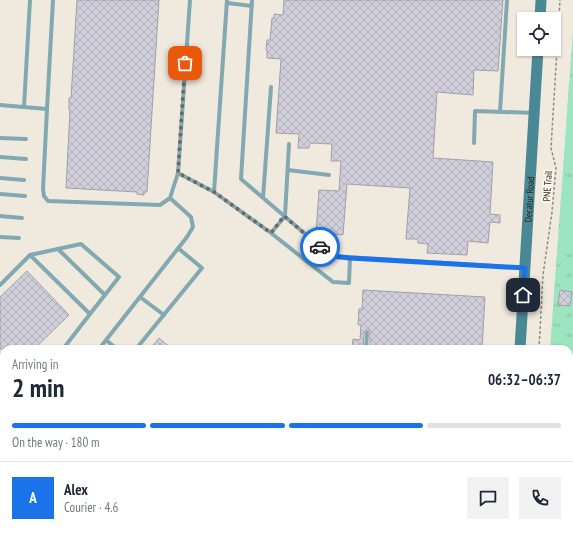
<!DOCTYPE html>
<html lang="en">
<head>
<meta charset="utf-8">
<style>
	body { margin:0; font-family:"PT Sans Narrow",sans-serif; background:#f2f2f3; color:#1f2937; height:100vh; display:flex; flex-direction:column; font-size:15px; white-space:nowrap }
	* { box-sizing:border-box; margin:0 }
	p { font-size:13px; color:#747a83 }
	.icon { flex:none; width:22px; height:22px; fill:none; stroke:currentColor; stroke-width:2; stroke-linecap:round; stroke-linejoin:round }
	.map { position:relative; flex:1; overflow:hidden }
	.details { position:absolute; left:0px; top:345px; width:573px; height:196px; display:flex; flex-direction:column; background:#fff; border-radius:12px 12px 0 0; box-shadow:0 1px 3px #0004 }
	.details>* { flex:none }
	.tools { position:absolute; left:517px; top:12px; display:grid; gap:8px }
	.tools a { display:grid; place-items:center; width:44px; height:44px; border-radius:0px; background:#fff; box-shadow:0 1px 3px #0004; font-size:20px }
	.pin { position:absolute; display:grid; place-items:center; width:34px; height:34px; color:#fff; margin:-17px; border-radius:8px; box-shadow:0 2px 6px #0006 }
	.courier { position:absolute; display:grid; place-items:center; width:40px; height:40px; margin:-20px; border:3px solid #1a73e8; border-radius:50%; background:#fff; color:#222; box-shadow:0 1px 5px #0007 }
	.headline em { font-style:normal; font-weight:800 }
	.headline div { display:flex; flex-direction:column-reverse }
	.headline { display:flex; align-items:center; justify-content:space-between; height:68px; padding:0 12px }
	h1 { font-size:26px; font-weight:800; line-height:30px }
	.bar { display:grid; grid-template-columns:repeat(4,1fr); gap:6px 4px; align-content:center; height:48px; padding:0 12px }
	.bar i { height:5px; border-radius:3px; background:#e0e1e3 }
	.bar .current { background:#1a73e8 }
	.bar p { grid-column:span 4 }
	.line { display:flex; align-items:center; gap:10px; padding:0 12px; border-top:1px solid #e0e1e3 }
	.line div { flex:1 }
	.round { display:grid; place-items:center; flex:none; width:42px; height:42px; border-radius:0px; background:#f2f2f3 }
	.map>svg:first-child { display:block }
	.park { fill:url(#park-tufts) }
	.garden { fill:#9ce5c0 }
	.building { fill:url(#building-cross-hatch); stroke:#a1a0ab }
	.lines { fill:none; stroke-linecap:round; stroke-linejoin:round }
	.path { stroke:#908b83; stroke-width:1.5; stroke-dasharray:3 2; stroke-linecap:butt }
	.lane { stroke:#82a9b1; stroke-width:4 }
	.street { stroke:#82a9b1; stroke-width:8 }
	.secondary { stroke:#4b8895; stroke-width:11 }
	.done { stroke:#6d6962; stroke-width:4; stroke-dasharray:0 7.2 }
	.route { stroke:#1a73e8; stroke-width:5 }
	.labels { text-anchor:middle; stroke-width:3.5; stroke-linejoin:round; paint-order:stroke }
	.street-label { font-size:10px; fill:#272420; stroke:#fef6ec }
</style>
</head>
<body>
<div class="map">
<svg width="573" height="541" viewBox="0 0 573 541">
	<defs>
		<pattern id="park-tufts" width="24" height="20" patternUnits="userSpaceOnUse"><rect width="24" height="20" fill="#9ce5c0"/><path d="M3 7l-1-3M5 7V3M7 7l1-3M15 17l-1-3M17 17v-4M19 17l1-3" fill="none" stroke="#86c4a5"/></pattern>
		<pattern id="building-cross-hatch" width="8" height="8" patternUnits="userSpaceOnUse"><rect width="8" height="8" fill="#cfceda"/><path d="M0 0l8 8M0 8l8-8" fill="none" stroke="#b2b1bb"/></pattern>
	</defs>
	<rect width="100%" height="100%" fill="#f0e9de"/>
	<path class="park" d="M573,30v511h-37l33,-4v-188h-19z"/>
	<path class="garden" d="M569,83h4v81l-9,-1z
		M564,186l9,1v67l-14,-1z
		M569,410l4,1v130h-37v-4h33z"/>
	<path class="building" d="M77,0h82l-12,192h-3v3l-7,-1v-2l-71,-4 4,-78h-1v-12h2z
		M284,0h219l-5,71 -24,-1 -1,25 -36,-3 -4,66 60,4 -3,52 10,1v8l-10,-1 -2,21 -20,-2 -1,14 -40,-2 1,-9 -10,-1v-4h-12l4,-51 -63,-4 -4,51 -27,-2 3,-43 20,1 2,-30h-10l1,-17 -22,-1 -1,5h-11l1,-14 -23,-1 5,-74 -14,-1v-8h-1l1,-10h3l2,-22h2v-4l9,1z
		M27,271l42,44 -35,34h-34v-52z
		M363,290l122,7 -3,52h-112v-16l-1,-3h-2l-3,2 -1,17h-11l1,-10 7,1 1,-15h-3l1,-16h3z
		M560,290l12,2 -2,14 -12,-1z
		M159,338l13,11h-22z"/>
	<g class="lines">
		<path class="path" d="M539,349l4,-74 9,-63 4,-44 -5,-20 9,-148
			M528,541v-4"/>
		<path class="lane" d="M227,0l-13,192 57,41 62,49 16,1 1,-25
			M252,0l-11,179 90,77 194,12
			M227,3l25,3
			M0,105l47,4 6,-109
			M24,107l6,-107
			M47,109l-4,80 1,7 4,5 112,4 10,-7 8,-25 12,-173
			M500,112l7,-112
			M0,138l26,1
			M474,143l1,-32 59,2
			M0,157l26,2
			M288,170l41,5
			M178,173l36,19
			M0,178l24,2
			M0,194l25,2
			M263,198l8,-111
			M0,216l22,2
			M271,233l14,-17 4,-72
			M0,237l19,1
			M58,249l47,46
			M30,255l51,-11 38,33 -29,37
			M0,285l30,-30 60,59 -27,35
			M140,297l24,18
			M106,340l11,9
			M99,349l88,-112 6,-10 -2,-10 -21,-19
			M136,349l66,-81 -24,-20
			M366,349l1,-16
			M0,429l4,-5
			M0,474l4,-5
			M439,537l58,4
			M162,541l3,-4
			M324,541l3,-4"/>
		<path class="street" d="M0,476l4,3
			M77,537l5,4"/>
		<g class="secondary">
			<path d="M540,19l1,-19"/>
			<path id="s1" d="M520,349l18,-300"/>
			<path d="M509,541v-4"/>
		</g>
	</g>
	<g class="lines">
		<path class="done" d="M185,63l-7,110 36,19 57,41 13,-17 36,31"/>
		<path class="route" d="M320,247l11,9 19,2 175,10 -2,27"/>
	</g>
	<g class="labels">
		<g class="street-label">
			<text transform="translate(547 186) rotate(-86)" y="4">PNE Trail</text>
			<text dy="4" stroke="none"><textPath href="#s1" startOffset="150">Decatur Road</textPath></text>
		</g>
	</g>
</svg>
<div class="tools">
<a><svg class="icon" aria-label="locate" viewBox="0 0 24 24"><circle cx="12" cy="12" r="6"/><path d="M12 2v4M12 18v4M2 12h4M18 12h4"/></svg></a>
</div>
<div class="pin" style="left:185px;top:63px;background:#ea580c"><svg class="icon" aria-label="bag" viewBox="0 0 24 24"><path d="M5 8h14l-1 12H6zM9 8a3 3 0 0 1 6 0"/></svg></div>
<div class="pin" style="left:523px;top:295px;background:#1f2937"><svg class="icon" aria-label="home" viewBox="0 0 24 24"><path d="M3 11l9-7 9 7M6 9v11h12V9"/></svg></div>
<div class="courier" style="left:320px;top:247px"><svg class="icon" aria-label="car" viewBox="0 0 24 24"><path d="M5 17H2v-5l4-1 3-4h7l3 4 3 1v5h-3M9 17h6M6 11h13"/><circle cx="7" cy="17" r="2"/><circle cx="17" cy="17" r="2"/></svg></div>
<section class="details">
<div class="headline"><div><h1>2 min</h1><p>Arriving in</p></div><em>06:32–06:37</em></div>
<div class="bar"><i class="current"></i><i class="current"></i><i class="current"></i><i></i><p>On the way · 180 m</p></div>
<div class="line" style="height:72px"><b class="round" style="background:#1a73e8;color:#fff">A</b><div><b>Alex</b><p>Courier · 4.6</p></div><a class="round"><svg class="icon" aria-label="chat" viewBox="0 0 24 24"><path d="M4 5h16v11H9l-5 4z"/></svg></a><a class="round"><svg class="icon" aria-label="phone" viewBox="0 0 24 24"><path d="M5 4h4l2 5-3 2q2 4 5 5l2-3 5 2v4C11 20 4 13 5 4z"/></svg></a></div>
</section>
</div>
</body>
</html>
